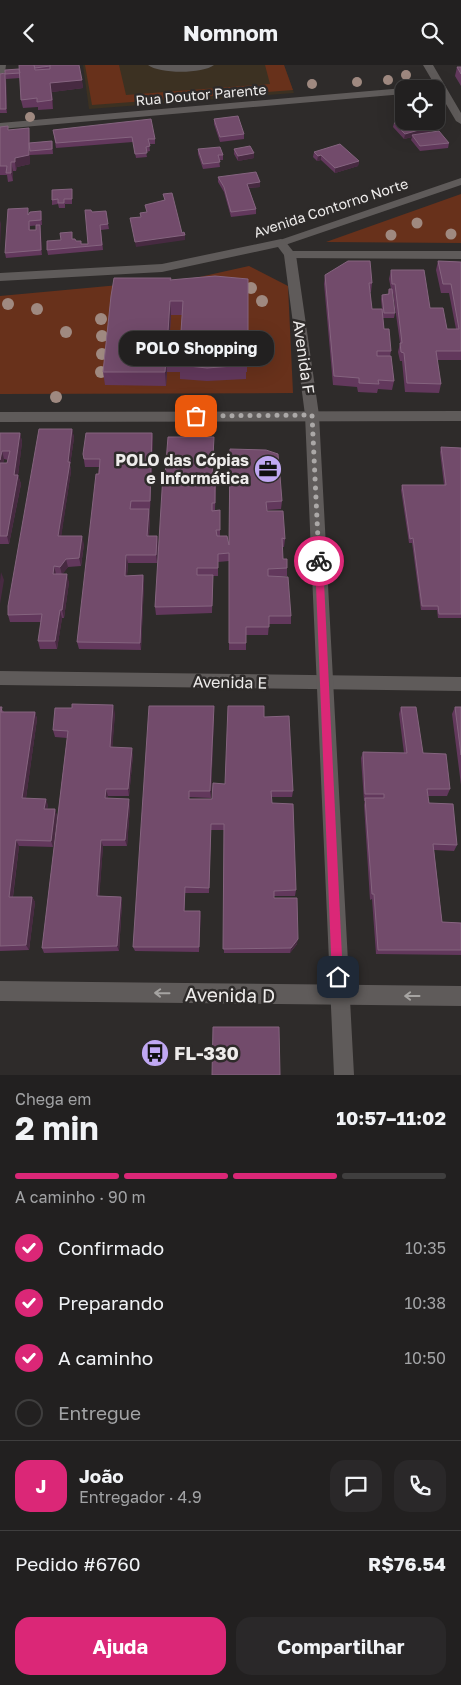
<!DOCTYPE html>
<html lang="pt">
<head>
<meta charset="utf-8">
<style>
	body { margin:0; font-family:"Golos Text",sans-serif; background:#2a2829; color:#f1f3f6; height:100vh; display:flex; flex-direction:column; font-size:19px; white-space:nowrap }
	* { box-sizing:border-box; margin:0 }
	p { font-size:16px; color:#a2a3a5 }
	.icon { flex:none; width:28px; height:28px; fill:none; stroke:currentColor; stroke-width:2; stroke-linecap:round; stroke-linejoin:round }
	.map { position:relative; height:1010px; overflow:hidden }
	.side { display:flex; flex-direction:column; background:#222020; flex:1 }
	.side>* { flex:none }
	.tools { position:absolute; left:395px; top:15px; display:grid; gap:10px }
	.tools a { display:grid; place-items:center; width:50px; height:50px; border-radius:10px; background:#222020; box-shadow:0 5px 20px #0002,0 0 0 1px #3f3e3e; font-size:25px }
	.pin { position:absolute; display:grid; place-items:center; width:42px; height:42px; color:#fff; margin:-21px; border-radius:10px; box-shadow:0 2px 8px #0006 }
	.courier { position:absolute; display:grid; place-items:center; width:50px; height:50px; margin:-25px; border:4px solid #db2777; border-radius:50%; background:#fff; color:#222; box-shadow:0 1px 6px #0007 }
	.bubble { position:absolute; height:35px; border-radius:15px; background:#222020; box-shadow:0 5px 20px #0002,0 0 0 1px #3f3e3e; font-size:16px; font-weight:700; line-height:35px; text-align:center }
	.headline em { font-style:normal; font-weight:700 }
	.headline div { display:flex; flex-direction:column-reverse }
	.headline { display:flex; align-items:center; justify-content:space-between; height:85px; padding:0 15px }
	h1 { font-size:32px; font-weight:700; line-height:38px }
	.bar { display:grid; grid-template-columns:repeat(4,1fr); gap:8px 5px; align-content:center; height:60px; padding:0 15px }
	.bar i { height:6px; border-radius:4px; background:#3f3e3e }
	.bar .on { background:#db2777 }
	.bar p { grid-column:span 4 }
	.line { display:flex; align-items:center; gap:12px; padding:0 15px; border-top:1px solid #3f3e3e }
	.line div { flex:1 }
	.round { display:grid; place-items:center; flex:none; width:52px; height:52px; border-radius:15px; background:#2a2829 }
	ol { padding:0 15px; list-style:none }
	li { display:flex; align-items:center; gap:15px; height:55px }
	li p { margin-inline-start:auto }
	li .icon { padding:5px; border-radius:50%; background:#db2777; color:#fff; stroke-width:4 }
	li:last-child { color:#a2a3a5 }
	li i { width:28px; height:28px; border:2px solid #3f3e3e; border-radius:50% }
	.action { display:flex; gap:10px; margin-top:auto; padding:10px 15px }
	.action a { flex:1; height:58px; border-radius:15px; background:#db2777; color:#fff; font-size:20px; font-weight:700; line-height:58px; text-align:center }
	.action a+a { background:#2a2829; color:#f1f3f6 }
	header { display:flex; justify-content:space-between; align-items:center; height:65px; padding:0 15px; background:#222020; font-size:22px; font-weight:700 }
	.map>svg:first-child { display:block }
	.industrial { fill:#3c3122 }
	.green { fill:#68311b }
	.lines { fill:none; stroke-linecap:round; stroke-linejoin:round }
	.service { fill:#5f5b5a; fill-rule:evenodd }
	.minor { fill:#5f5b5a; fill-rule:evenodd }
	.tertiary { fill:#5f5b5a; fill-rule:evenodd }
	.tree { fill:#9f8980 }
	.wall { fill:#62385c; fill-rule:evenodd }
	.shaded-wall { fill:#472a41 }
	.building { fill:#724b6b; stroke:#85647f; fill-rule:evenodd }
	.oneway { stroke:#a6a4a2 }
	.route { fill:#db2777 }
	.done { stroke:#aba8a7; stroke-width:5; stroke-dasharray:0 9 }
	.labels { text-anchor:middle; stroke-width:5; stroke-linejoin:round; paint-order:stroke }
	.far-street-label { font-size:14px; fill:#eeeceb; stroke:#2e2b2a }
	.street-label { font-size:16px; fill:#eeeceb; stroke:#2e2b2a }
	.poi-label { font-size:16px; font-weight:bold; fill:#eeeceb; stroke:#2e2b2a; text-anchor:end }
	.near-street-label { font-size:19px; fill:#eeeceb; stroke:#2e2b2a }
	.near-poi-label { font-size:19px; font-weight:bold; fill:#eeeceb; stroke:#2e2b2a; text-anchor:start }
</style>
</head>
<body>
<header><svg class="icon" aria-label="back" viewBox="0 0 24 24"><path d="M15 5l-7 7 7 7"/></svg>Nomnom<svg class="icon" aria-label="search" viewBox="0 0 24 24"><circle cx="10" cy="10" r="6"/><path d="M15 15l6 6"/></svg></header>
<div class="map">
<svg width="461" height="1010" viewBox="0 0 461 1010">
	<rect width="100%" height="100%" fill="#2e2b2a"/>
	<path class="industrial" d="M83,0h201l10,28 -205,16z"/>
	<path class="green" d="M85,0h34l7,30 144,-11 -5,-19h19l9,25 -201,15z
		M461,129v49l-135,-1z
		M249,201l39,20 5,107 -293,1v-98l195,-18z"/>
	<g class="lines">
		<path class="service" d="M0,0h6l-1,7 -5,3z
			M148,0h66c-11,9 -55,9 -66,0z"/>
		<path class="minor" d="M423,0h10l28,48v11l-5,-3z
			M404,23l3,1h-3v5l-404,35v-6z
			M461,113v7l-176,60h-8l-2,-2 2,-2z
			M290,186h171v8l-175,-1 -2,-3z
			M461,346v10l-461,1v-10z
			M0,606l461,6v14l-461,-6z
			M0,916l461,5v20l-461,-5z"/>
		<path class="tertiary" d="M281,174l4,2 11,14 23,160 35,660h-20l-29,-660 -21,-160 -6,-8 -116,25 -162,9v-8l162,-9z"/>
	</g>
	<g class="tree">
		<circle cx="406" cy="10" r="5"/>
		<circle cx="388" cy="15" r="5"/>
		<circle cx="357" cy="17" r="5"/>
		<circle cx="312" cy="19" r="5"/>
		<circle cx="30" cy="52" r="5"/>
		<circle cx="417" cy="158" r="5.5"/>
		<circle cx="451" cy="169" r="5.5"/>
		<circle cx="391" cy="170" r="5.5"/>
		<circle cx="251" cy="223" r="6"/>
		<circle cx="262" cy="236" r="6"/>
		<circle cx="8" cy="239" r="6"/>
		<circle cx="37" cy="244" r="6"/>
		<circle cx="101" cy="254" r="6"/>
		<circle cx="66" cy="267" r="6"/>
		<circle cx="102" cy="271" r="6"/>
		<circle cx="102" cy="289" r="6"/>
		<circle cx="101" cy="307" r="6"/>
		<circle cx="56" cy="332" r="6"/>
	</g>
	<path class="wall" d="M19,0h60l4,23 -31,4 1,17 -15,1v-3l-15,1 -2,-8 -1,-22 -14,1 -1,-9 14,-1z
		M457,2h4v19l-6,-10z
		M5,8l1,5 1,35h-7v-39z
		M214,54l30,15v5l-24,3 -6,-18z
		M394,58l41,7 -12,3 26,10 -1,5 -28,3 -9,-11 1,-3 -8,2 -11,-12z
		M0,62l30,10v6l22,-2 1,13 -23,1v9l-13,3 -1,4h-3v10l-5,1 -1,-7h-7z
		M53,65l102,9v5h-6l1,7 -4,1 1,5 -11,1 -3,-16 -77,6z
		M198,84l25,6v5h-4l1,7 -17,2 -5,-15z
		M234,84l20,4v5l-16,3 -4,-7z
		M314,87l45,9 -1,5 -23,7 -14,-13 -4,1 -4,-4z
		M218,112l42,5v5l-11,1 7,21v5l-25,3 -7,-25 -6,-10z
		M72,129v10h-7v4h-6l-1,-4 -6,1v-5z
		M41,146l1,14 -12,1v4h6l4,-5 2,30 -36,3 -1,-5 24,-40z
		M92,147l16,12 1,5 -8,1 2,20 -55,5 -1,-5 25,-11 9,5h7z
		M438,196l23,1v98h-24l4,24 -2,9 -34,-1 -3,-31h-2l-2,-9 2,-9 -7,-50h-1l3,20 -1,5h-11l1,11 7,22 -1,5 4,25 -2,9 -14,-1 -1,4 -19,-1 -1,-5 -24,-2 -9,-101 1,-9 47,8 -1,9h-1l2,17h10l-1,-10 1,-4 6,-1 1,-5h2l-2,-10 2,-9 39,38 17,21h9l-7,-36h-8l-5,-23z
		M248,214l-1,93h-1v7l-39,2 -27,-2v-7h-13l-1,14 -61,-1 -2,-13 68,-92zM171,250h11l-2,32h-11z
		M72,364l2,9 -4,27 1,6 -10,65 23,8 -3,22 -13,1 -6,7 7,8 -5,36h-2l-5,31h-17l-2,-8 3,-19h-31l-2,-7z
		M0,368h20l2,9 -4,33 3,9 -12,60h-9zM4,394l4,1 -1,3h-4z
		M152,368l1,8 -3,68h-1l1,8 -1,19h8l1,8 -1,19h-29l-1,13 16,-1 1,8 -3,67 -62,-1 -2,-7 22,-175h-14l-2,-13z
		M214,380l-1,31 3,9 -1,25h5v26l9,9 1,-96 49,17v9h-13l16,26 -1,8 -14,1 18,29 -1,8h-2l1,12 4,9v8l-10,1 14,39v8h-22l-1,11h-22v15h-17v-89l-11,1v14h-5l-1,37 -56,2 -1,-8 10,-132z
		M441,382l20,1v170h-23l-1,-8h-16l-9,-67h-3l-8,-53 1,-5h42l-4,-33z
		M0,642l4,5h31l2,7 -11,79 22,7 -1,4h8l2,7 -4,31 -34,-1 -6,51h19l3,5 -6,48 -29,1z
		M401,642l22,46 27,36 -3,7h-19l1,7 28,42 -3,6 -20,-1 8,72 19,1v32l-85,-1 -4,-55 -2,1 -6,-95 1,-4h-1l-3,-43 2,-6 41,1 -5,-39z
		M455,642h6v78l-9,-71z
		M115,648l-3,34 21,8 -4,41h-21l-1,2 23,7 -3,41h-24l-4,50 22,1 1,5 -3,49 -75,2 -2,-5 25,-210 -12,-1 -2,-7z
		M214,648l-3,85 -22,-1v2h23l13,-15 39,-67 29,74 -1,6h-21l1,6 24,87 -1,6h-21v2l23,46 -7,9h-66v-123h-13l-2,63h-24v18h15l-1,41 -64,-1 -2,-4z"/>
	<path class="shaded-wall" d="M5,8l1,5 1,35 -1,-4z
		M82,15l1,8 -31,4 1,17 -3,-26z
		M436,60l-1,5 -22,6 -1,-1v2l-8,2 1,-5z
		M29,63l1,9v27l-13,3 -1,4 -1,-9v-4z
		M254,88v5l-16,3v-5z
		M321,90v5l-4,1 1,-5z
		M359,96l-1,5 -23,7v-5z
		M11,97l2,9v10l-2,-8z
		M260,117v5l-13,1v-4z
		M0,155l1,4 -1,23z
		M40,160l1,5 1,25 -1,-5z
		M185,170v5l-49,7 -1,-5z
		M170,236l1,14 -3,45 -1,-13z
		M166,294l1,13 -1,14 -1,-14z
		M72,364l2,9 -4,27 1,6 -11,74 -2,-9z
		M20,368l2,9 -5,42 -3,-9z
		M152,368l1,8 -3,68v-8z
		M2,386l2,8 -2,12 -2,-6v-5z
		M18,410l3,9 -12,60 -2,-8z
		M149,444l1,8 -2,27 -1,-8z
		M82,471l2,8 -3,22 -2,-8z
		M157,471l1,8 -1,19 -1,-8z
		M126,490l2,8 -2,21 -1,-8z
		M66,494l2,8 -6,8 -2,-8z
		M54,501l2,8h-3z
		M1,507l3,8 -4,24v-23z
		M67,509l2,8 -5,36 -2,-8z
		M143,510l1,8 -3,67 -1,-7z
		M60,545l2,8 -5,31 -2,-8z
		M113,640l2,8 -3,41 -2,-7z
		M214,641v7l-3,85 -1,-7z
		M35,647l2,7 -12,86 -3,-7z
		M132,683l1,7 -4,41 -1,-7z
		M106,724l2,7 -1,9 -2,-7z
		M46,734l2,6 -2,10 -2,-6z
		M129,734l1,6 -3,41 -2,-6z
		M55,744l2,7 -4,31 -2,-6z
		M16,775l3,6 -7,56 -3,-5z
		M101,775l2,6 -4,56 -2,-6z
		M185,822v30l-1,-6z
		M32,832l3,5 -6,48 -3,-5z
		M121,832l1,5 -3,49 -2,-5z
		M200,846l1,5 -2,36v-5z
		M298,874l-1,5 -7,9 1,-5z"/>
	<path class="building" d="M19,0h15l1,5 15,-1v-4h29l3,15 -32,3 2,17 -15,2v-4l-16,2z
		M34,0h16v1l-15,2z
		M457,2h4v7z
		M19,4l1,4 -15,1v-4z
		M5,8l1,36h-6v-35z
		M238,51l6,18 -24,3 -6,-18z
		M151,54l4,20h-7l2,7 -4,1 1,6 -12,1 -3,-17 -76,6 -3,-13z
		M404,54v2h27l5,4 -31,9 -11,-11z
		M8,61v4l21,-2v27l-14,3v4h-4v11h-5l1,-7h-7v-39z
		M439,66l10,12 -29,3 -8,-11z
		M52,76v8l-22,2 -1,-8z
		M340,79l19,17 -24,7 -14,-13 -3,1 -4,-4z
		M250,81l4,7 -16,3 -4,-7z
		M220,82l3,8h-5l2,7 -17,2 -5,-15z
		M256,107l4,10 -13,2 9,25 -25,3 -7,-25 -6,-10z
		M72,124v10h-8v4h-6v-4l-6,1v-10z
		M172,128l10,40 2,-1 1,3 -50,7 -5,-24 11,-1 -1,-4 7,-1 -2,-7 20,-5 -2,-6z
		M28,143v7l2,-3 11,-1v9l-12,1v9h7v-5h4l1,25 -36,3 3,-44z
		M85,145h6l1,2 14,-1 2,13 -8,1 2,20 -55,5v-9l14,-1 -1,-7 12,-1v7h3l1,2h5v3h7z
		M348,196h22l2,22h-3l3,26h10l2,20h5l2,22h-14v5h14l3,25 -16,-1 1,4 -20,-1v-5l-25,-2 -9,-101z
		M438,196l23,1v89h-25l5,33 -34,-1 -3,-30 -3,-1 -1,-9h2l-7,-59h-3l-1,-14h33l6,38h13l4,21h12l-8,-45h-8z
		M215,211l33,3v79h-3l1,7 -39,3 -28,-3v-7l-13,1 -1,13h-62l8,-76 3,-18h57l-1,2zM170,236h13l-3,46h-13z
		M389,224h3l3,24h-11l-2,-18 7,-1z
		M39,364h33l-4,33h2l-12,74h24l-3,22 -13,1 -6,8 -6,-1 -1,8h14l-5,36h-2l-5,31h-17l4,-27 -34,1v-9z
		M0,368h20l-6,42h4l-11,61h-7v-73h7l3,-12h-8l-2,9z
		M86,368h66l-2,68h-19l-1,8h19l-2,27h10l-1,19h-30l-1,21 18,-1 -3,68 -63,-1 19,-168h3l1,-15h-16l-1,-5z
		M168,372h46l-2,39h3v27h-3v8l8,-1v20h-4l1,6h10l2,9 1,-96 36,1 12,4 1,12h-13v9l14,1 2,25 -16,1 1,9h16l2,28 -3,-1 1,21h4v9l-19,1v7l20,1 3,39h-22v11h-23v16h-17v-90l-11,1v14h-21v7h16l-1,31 -57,1 8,-133 2,1z
		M441,382l20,1v166h-22l-1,-8h-16l-9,-68 -3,1 -8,-54h44z
		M72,639l41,1 -3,42 22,1 -4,41h-22l-1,9 24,1 -4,41h-24l-4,56 24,1 -4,49 -75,2 26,-217 -15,-1 2,-22h17z
		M149,641h65l-4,85h-21v8h23l1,-16 12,1 3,-78h36v11l25,-1 4,75h-22l1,12 21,1 3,86 -22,1v7h23l1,41 -7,9 -68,1 1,-125h-13l-2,64 -24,-1 -1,24h16l-1,36h-66z
		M0,642h2l-1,5h34l-13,86 24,1 -2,10h11l-4,32 -35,-1 -7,57h23l-6,48 -26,1z
		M401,642h15l7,46 23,1 4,35h-23l2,14 24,1 4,41 -24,-1 9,78 19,1v27h-83l-4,-56h-2l-7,-96h19v-4h-19l-2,-42 44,1z
		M455,642h6v48z
		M213,962h66l1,48h-68z"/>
	<defs><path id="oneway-shaft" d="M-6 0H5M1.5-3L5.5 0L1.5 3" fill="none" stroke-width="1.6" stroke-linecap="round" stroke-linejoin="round" transform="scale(1.25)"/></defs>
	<g class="oneway">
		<use href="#oneway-shaft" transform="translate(162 928) rotate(-179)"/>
		<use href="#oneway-shaft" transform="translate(412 931) rotate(180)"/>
	</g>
	<path class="route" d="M319,493l4,3 20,416 -2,4 -3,1 -4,-1 -2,-4 -17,-416z"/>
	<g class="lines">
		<path class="done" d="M196,351l116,-1 7,146"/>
	</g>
	<defs>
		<symbol id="office-disc" viewBox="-11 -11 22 22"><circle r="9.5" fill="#c0a8f3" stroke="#2e2b2a"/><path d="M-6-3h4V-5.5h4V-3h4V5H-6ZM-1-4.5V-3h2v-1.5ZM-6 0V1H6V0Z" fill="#111"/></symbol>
		<symbol id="bus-disc" viewBox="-11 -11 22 22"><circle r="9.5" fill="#c0a8f3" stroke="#2e2b2a"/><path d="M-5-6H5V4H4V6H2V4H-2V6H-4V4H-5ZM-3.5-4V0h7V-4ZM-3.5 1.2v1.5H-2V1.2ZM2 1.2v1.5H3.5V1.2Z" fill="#111"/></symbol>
	</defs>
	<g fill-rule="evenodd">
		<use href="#office-disc" x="252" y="388" width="32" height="32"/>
		<use href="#bus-disc" x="139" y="972" width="32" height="32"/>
	</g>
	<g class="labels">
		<g class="far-street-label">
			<text transform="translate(201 30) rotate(-5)" y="5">Rua Doutor Parente</text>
			<text transform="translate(331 143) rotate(-18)" y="5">Avenida Contorno Norte</text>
		</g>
		<g class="street-label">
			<text transform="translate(304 292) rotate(82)" y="6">Avenida F</text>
			<text transform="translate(230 617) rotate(1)" y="6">Avenida E</text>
		</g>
		<g class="poi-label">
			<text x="249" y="401">POLO das Cópias<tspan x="249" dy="18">e Informática</tspan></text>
		</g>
		<g class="near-street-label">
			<text transform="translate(230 930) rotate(1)" y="7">Avenida D</text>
		</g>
		<g class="near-poi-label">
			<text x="174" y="995">FL-330</text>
		</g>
	</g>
</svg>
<div class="tools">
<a><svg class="icon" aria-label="locate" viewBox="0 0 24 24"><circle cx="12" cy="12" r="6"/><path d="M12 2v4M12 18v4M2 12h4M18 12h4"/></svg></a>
</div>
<div class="pin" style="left:196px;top:351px;background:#ea580c"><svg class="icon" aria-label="bag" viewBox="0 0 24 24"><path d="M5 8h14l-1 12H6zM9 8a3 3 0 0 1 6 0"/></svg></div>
<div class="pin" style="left:338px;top:912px;background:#1f2937"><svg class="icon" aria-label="home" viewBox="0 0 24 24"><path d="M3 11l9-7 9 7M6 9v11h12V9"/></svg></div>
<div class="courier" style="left:319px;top:496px"><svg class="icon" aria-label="bike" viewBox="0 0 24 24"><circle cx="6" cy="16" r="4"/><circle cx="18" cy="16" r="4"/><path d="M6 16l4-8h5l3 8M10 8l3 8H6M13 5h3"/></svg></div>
<div class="bubble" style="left:119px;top:266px;width:155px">POLO Shopping</div>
</div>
<section class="side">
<div class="headline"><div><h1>2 min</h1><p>Chega em</p></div><em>10:57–11:02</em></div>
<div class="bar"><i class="on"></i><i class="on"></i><i class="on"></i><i></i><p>A caminho · 90 m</p></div>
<ol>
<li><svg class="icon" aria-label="check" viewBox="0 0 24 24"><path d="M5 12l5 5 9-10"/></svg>Confirmado<p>10:35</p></li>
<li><svg class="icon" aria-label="check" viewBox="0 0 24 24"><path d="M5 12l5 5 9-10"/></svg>Preparando<p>10:38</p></li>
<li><svg class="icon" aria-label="check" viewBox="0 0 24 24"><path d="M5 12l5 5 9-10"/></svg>A caminho<p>10:50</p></li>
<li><i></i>Entregue</li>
</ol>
<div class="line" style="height:90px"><b class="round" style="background:#db2777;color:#fff">J</b><div><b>João</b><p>Entregador · 4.9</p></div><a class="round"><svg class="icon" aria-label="chat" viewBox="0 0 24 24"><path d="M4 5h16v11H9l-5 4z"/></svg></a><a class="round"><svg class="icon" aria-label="phone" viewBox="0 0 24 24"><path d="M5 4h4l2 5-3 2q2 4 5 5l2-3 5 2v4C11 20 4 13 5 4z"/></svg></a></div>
<div class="line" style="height:65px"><div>Pedido #6760</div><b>R$76.54</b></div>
<div class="action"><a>Ajuda</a><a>Compartilhar</a></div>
</section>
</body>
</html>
